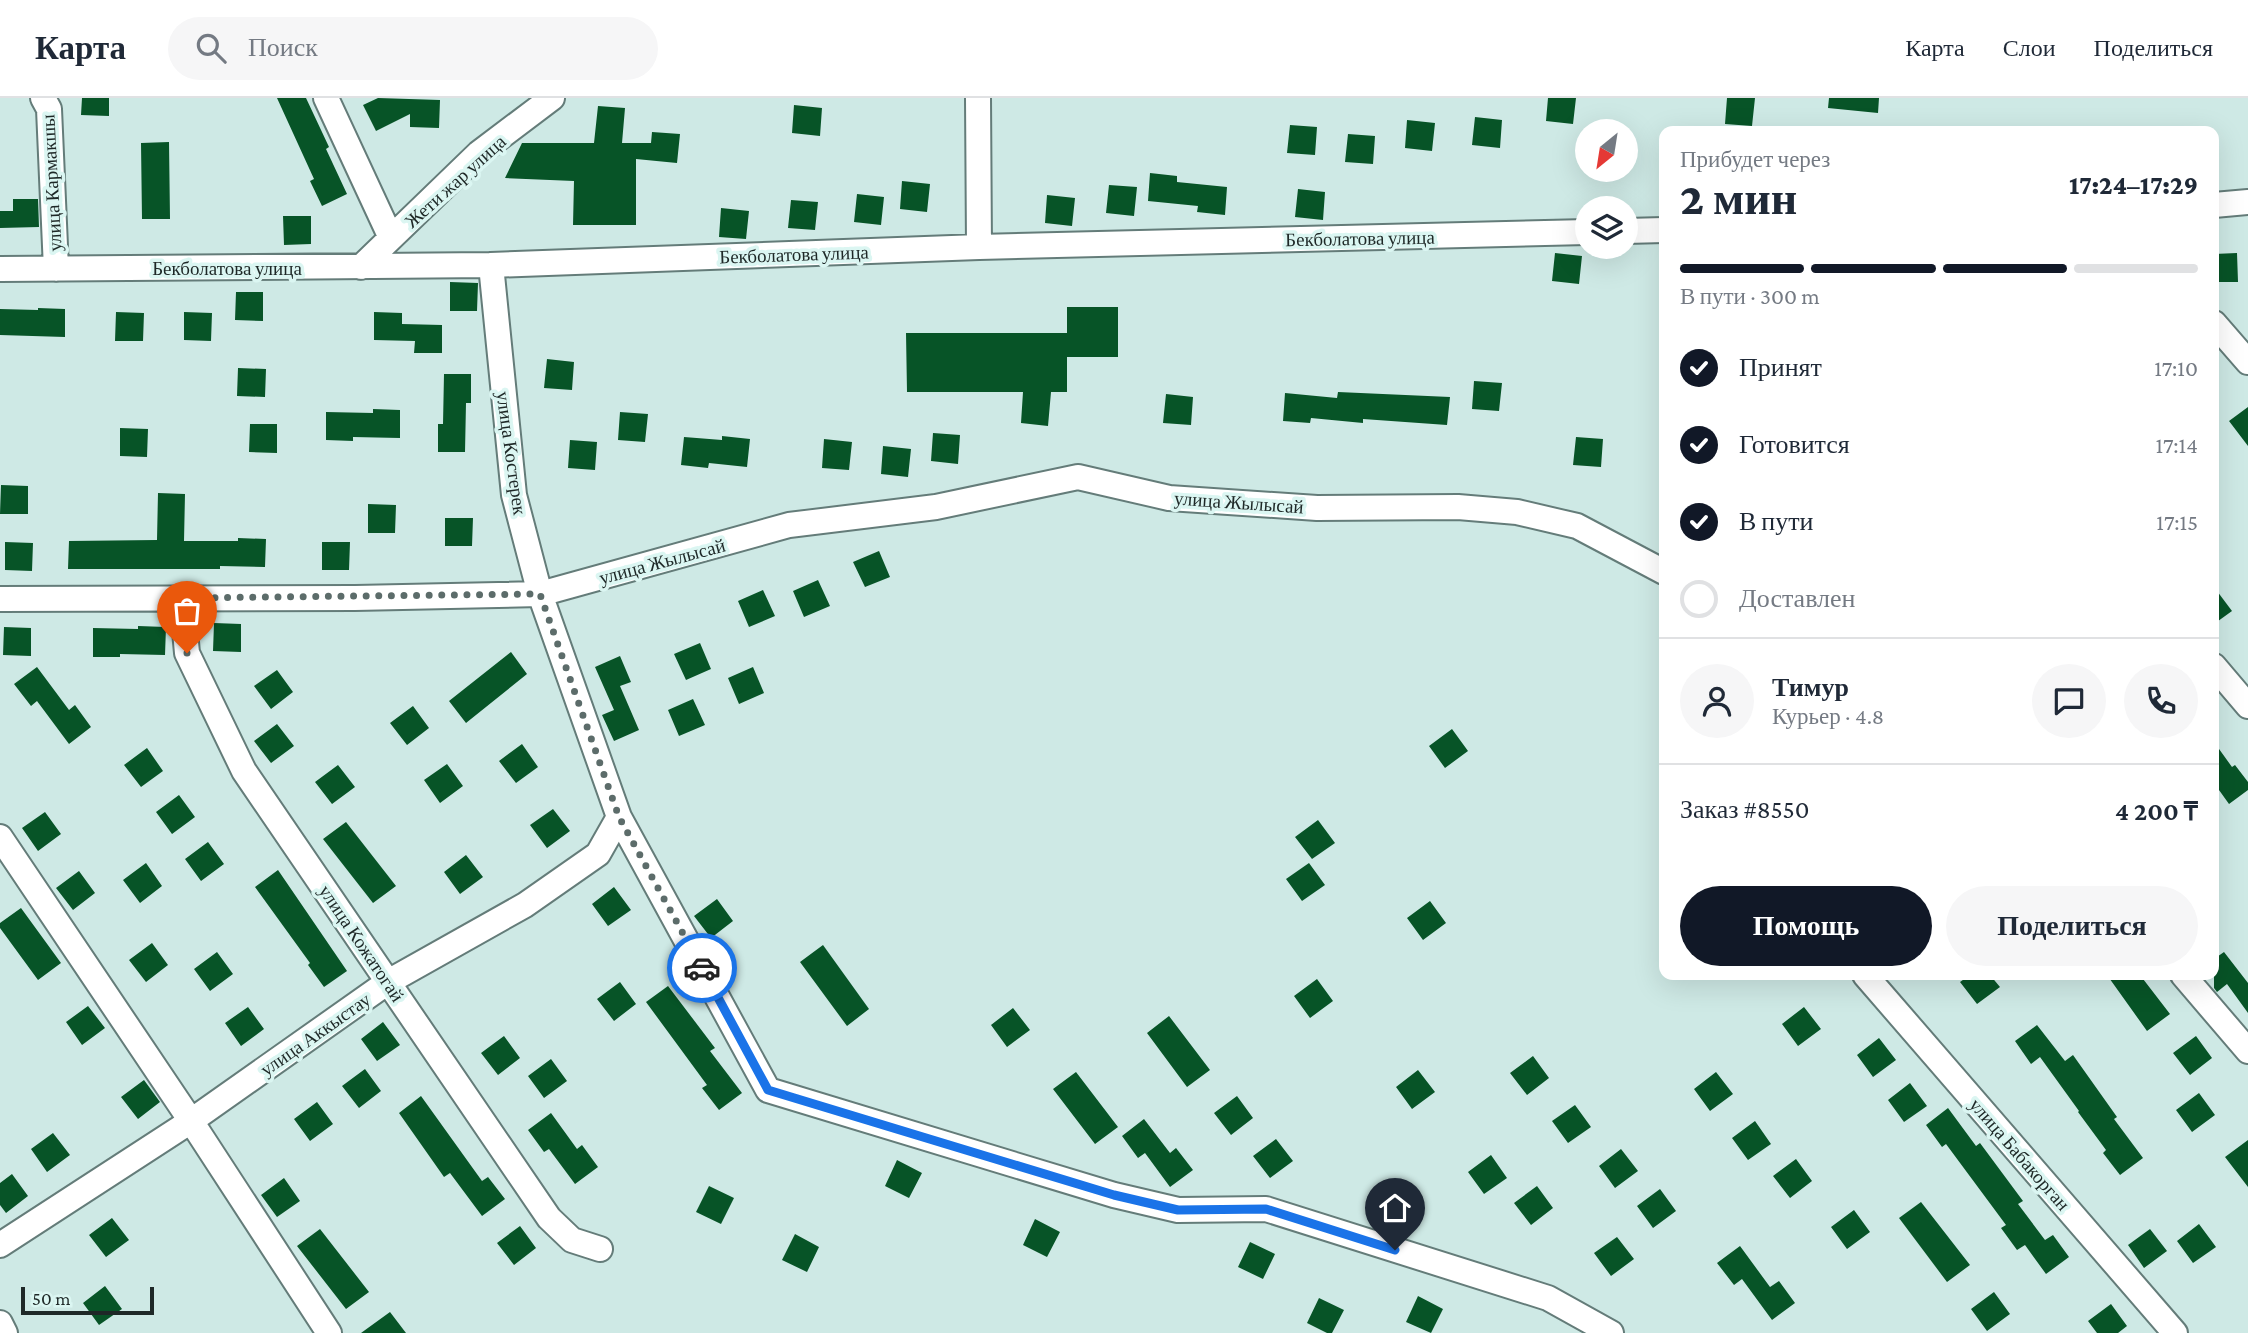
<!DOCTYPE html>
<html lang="ru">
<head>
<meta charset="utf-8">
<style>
	body { margin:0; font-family:"Crimson Pro",serif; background:#f6f6f7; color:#1f2937; height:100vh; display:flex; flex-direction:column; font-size:26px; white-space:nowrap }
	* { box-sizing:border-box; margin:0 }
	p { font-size:23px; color:#747a83 }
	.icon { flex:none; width:38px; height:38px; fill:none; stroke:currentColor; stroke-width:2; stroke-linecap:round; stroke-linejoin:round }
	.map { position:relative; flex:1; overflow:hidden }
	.drawer { position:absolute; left:1659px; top:28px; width:560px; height:854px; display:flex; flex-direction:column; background:#fff; border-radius:14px; box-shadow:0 7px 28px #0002 }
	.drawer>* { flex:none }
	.needle { width:46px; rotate:210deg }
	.fabs { position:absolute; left:1575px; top:21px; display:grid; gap:14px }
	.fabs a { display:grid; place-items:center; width:63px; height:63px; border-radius:50%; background:#fff; box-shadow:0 7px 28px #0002; font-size:35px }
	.scale { position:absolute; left:21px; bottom:18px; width:133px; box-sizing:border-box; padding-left:7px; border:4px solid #1e2827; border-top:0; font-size:19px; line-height:24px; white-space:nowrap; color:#1e2827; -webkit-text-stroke:5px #dbf6f2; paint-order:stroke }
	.pin { position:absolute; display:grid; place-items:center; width:60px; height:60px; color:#fff; margin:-72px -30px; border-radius:50% 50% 50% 0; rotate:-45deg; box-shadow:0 0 7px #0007 }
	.pin .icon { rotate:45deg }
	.courier { position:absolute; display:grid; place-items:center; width:70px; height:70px; margin:-35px; border:5px solid #1a73e8; border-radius:50%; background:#fff; color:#222; box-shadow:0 2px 9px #0007 }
	.headline em { font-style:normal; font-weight:800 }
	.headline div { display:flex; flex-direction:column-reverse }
	.headline { display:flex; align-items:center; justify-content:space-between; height:119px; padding:0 21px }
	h1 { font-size:46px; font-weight:800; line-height:52px }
	.bar { display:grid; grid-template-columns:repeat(4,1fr); gap:10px 7px; align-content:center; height:84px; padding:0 21px }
	.bar i { height:9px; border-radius:5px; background:#e0e1e3 }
	.bar .active { background:#111827 }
	.bar p { grid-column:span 4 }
	.line { display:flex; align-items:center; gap:18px; padding:0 21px; border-top:2px solid #e0e1e3 }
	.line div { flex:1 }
	.round { display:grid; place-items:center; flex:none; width:74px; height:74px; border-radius:37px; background:#f6f6f7 }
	ol { padding:0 21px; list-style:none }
	li { display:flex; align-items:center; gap:21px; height:77px }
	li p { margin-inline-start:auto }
	li .icon { padding:7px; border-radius:50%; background:#111827; color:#fff; stroke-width:4 }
	li:last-child { color:#747a83 }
	li i { width:38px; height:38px; border:4px solid #e0e1e3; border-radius:50% }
	.primary-button { display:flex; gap:14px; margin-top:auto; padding:14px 21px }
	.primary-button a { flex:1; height:80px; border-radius:42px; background:#111827; color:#fff; font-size:28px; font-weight:800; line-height:80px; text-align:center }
	.primary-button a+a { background:#f6f6f7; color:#1f2937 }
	header { display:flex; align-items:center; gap:42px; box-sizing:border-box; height:98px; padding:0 35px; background:#fff; border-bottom:2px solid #e0e1e3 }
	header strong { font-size:33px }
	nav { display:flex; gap:38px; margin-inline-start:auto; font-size:24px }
	.search { width:490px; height:63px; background:#f6f6f7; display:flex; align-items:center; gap:18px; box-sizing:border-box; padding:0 24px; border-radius:38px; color:#747a83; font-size:26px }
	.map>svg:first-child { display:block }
	.building { fill:#075427 }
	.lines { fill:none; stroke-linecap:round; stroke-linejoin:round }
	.minor-casing { stroke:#647c79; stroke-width:28 }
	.minor { stroke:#fff; stroke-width:24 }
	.done { stroke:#5c6c6a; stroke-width:7; stroke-dasharray:0 12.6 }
	.route { stroke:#1a73e8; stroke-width:9 }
	.labels { text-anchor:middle; stroke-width:7; stroke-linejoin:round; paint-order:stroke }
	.street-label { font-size:19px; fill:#1e2827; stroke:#dbf6f2 }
</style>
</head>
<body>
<header>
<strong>Карта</strong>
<div class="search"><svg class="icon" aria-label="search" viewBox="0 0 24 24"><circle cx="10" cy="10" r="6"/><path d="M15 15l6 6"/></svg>Поиск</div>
<nav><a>Карта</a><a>Слои</a><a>Поделиться</a></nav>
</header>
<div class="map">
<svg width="2248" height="1235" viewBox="0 0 2248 1235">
	<rect width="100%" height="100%" fill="#cee9e5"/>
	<path class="building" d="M82,0h27v18l-28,-1z
		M277,0h29l23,49 -3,2 21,45 -25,12 -12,-25 4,-2z
		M378,0l62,2 -1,28 -29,-1v-13l-34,17 -13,-26z
		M1548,0h28l-3,26 -27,-3z
		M1727,0h28l-3,28 -27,-2z
		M1829,0h50l-1,15 -50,-5z
		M794,7l28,3 -2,28 -28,-3z
		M598,8l27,2 -3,35h29l1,-11 28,2 -3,29 -41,-4v66h-63l1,-44 -69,-3 17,-35h72z
		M1475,19l27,3 -2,28 -28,-3z
		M1407,22l28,3 -3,28 -27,-3z
		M1290,27l27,2 -2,28 -28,-2z
		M1348,36l27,2 -2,28 -28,-2z
		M169,44l1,77h-28l-1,-76z
		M1150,75l27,3v6l50,5 -2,28 -28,-3 1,-6 -50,-5z
		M902,83l28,3 -3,28 -27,-3z
		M1109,87l28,2 -3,29 -28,-3z
		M1298,91l27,3 -2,28 -28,-3z
		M857,96l27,3 -3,28 -27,-3z
		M1047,97l28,3 -3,28 -27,-3z
		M13,101h25l1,28 -39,1v-17h13z
		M791,102l27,2 -3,28 -27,-2z
		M721,110l28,3 -3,28 -27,-2z
		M283,118h28v28l-27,1z
		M1555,155l27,3 -3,28 -27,-3z
		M2237,155l1,29h-24v-28z
		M450,184l28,1 -1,28h-27z
		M236,194h27v29l-28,-1z
		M1067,209h51v50h-51v35h-16l-3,34 -27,-3 2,-31h-116l-1,-59h161z
		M38,210l27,1v28l-65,-2v-26l38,1z
		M116,214l28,1 -1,28h-28z
		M184,214l28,1 -1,28 -27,-1z
		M374,214l28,1v11l40,1v28h-28l1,-12 -41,-1z
		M547,261l27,3 -2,28 -28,-2z
		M238,270l28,1 -1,28 -28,-1z
		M444,276h27v29h-5l-1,49h-27v-28h5z
		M1474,283l28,2 -3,28 -27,-2z
		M1338,294l112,5 -3,28 -84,-6v4l-52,-5 -1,5 -27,-2 2,-28 52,5z
		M1166,296l27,3 -2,28 -28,-2z
		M2248,309v39l-19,-25z
		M373,311l27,1v28l-47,-1v4l-27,-1v-28l47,1z
		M620,314l28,2 -3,28 -27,-2z
		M250,326h27v29l-28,-1z
		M120,330l28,1 -1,28 -27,-1z
		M933,335l27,2 -2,29 -27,-3z
		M722,338l28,3 -3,28 -38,-4 -1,5 -27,-3 3,-28 38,3z
		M1576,339l27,2 -2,28 -28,-2z
		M824,341l28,3 -3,28 -27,-2z
		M570,342l27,2 -2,28 -27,-2z
		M883,348l28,3 -3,28 -27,-3z
		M1,387l27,1v28h-28z
		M158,395l27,1 -1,47h54v-3l28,1 -1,28 -45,-1v3h-152l1,-28 88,-1z
		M368,406l28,1 -1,28h-27z
		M445,420h28l-1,28h-27z
		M5,444l28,1 -1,28 -27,-1z
		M322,444h28l-1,28h-27z
		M879,453l11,26 -25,10 -12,-25z
		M818,482l12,26 -26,11 -11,-26z
		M2214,489l18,24 -18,13z
		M763,492l12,26 -26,11 -11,-26z
		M214,525l27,1v28l-28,-1z
		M138,528l28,1 -1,28 -45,-1v3h-27v-29l45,1z
		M4,529l27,1v28l-28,-1z
		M700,545l11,26 -25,11 -12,-26z
		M511,554l16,22 -61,49 -17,-22z
		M620,558l11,26 -11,4 19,44 -25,11 -12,-26 12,-5 -19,-43z
		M37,569l32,43 6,-5 16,22 -22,17 -32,-43 -6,5 -17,-22z
		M753,569l11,26 -25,11 -11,-26z
		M277,572l16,22 -22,17 -17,-23z
		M693,601l12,26 -26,11 -11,-26z
		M413,608l16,22 -22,17 -17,-22z
		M277,626l17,22 -23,17 -17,-22z
		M1452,631l16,22 -23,17 -16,-22z
		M2214,644l18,25 3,-2 13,17v8l-19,14 -15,-21z
		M522,646l16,23 -22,16 -17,-22z
		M147,650l16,23 -22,16 -17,-22z
		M447,666l16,22 -23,17 -16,-23z
		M338,667l17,22 -23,17 -17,-22z
		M179,697l16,22 -23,17 -16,-22z
		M553,711l17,22 -23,17 -17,-23z
		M45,714l16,22 -23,17 -16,-23z
		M1318,722l17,23 -23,16 -17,-22z
		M346,724l50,64 -23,17 -50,-64z
		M208,744l16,22 -23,17 -16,-22z
		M466,757l17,22 -23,17 -16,-22z
		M146,765l16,23 -22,17 -17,-23z
		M1309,765l16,22 -23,16 -16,-22z
		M278,772l69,101 -23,16 -16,-22 2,-2 -55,-76z
		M79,773l16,22 -22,17 -17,-22z
		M614,789l17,23 -23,16 -16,-22z
		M717,801l16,22 -22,17 -17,-22z
		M1430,803l16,22 -23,17 -16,-22z
		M21,810l40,55 -23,17 -38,-52v-5z
		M152,845l16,22 -22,17 -17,-22z
		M823,847l46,64 -22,17 -47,-64z
		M217,854l16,22 -23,17 -16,-22z
		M2224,854l24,31v30l-21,-29 -10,8 -3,-4v-29z
		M1970,877h20l10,12 -23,17 -17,-22z
		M2107,877h33l30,39 -23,17z
		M1317,881l16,22 -23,17 -16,-22z
		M620,884l16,22 -22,17 -17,-22z
		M668,888l47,62 -5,3 32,42 -23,17 -17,-22 5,-3 -61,-83z
		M88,908l17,22 -23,17 -16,-23z
		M248,909l16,22 -23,17 -16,-23z
		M1804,909l17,22 -23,17 -16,-22z
		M1013,910l17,22 -23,17 -16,-22z
		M1169,918l41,54 -23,17 -40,-54z
		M383,924l17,23 -23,16 -16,-22z
		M2037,927l28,36 8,-6 44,62 -3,2 29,39 -23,17 -17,-22 3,-3 -28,-38 1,-1 -39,-54 -9,7 -16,-23z
		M504,938l16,22 -22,17 -17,-22z
		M2196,938l16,22 -22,17 -17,-22z
		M1879,940l17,22 -23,17 -16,-22z
		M1533,958l16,22 -22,17 -17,-22z
		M551,961l16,22 -23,17 -16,-22z
		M365,971l16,22 -22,17 -17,-22z
		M1418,972l17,22 -23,17 -16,-22z
		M1076,974l42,55 -23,17 -42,-55z
		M1716,974l17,22 -23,17 -16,-22z
		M144,982l16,22 -22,17 -17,-22z
		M1910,985l17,23 -23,16 -16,-22z
		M2199,995l16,22 -23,17 -16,-22z
		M421,998l61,85 6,-4 17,22 -23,17 -32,-43 -6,4 -45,-64z
		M1237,998l16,22 -22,17 -17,-22z
		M317,1004l16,22 -23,17 -16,-22z
		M1575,1007l16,22 -23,16 -16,-22z
		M1948,1010l28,38 4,-3 43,58 -5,3 27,36 8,-5 16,22 -23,17 -21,-29 -8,5 -16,-22 5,-3 -60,-81 -4,3 -16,-22z
		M551,1015l26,36 5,-4 16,22 -23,17 -26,-35 -5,3 -16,-22z
		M1144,1021l26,34 6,-5 17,22 -23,17 -25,-34 -7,5 -16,-22z
		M1755,1023l16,23 -23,16 -16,-22z
		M53,1035l17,22 -23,17 -16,-23z
		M1276,1041l17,22 -23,17 -17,-22z
		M2248,1042v47l-23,-30z
		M1621,1051l17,22 -23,17 -16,-22z
		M1491,1057l16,23 -23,16 -16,-22z
		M1796,1061l16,22 -22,17 -17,-22z
		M897,1062l25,13 -13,25 -24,-12z
		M12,1076l16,22 -22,17 -6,-8v-22z
		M284,1080l16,23 -23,16 -16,-22z
		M709,1088l25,12 -13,26 -25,-12z
		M1537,1088l16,22 -22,17 -17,-22z
		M1660,1091l16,22 -23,17 -16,-22z
		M1921,1104l49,63 -23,17 -48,-64z
		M1854,1112l16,22 -23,17 -16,-22z
		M112,1120l17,22 -23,17 -17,-22z
		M1035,1121l25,13 -13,25 -24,-12z
		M2199,1126l17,23 -23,16 -16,-22z
		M520,1128l16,22 -22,17 -17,-22z
		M320,1131l49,63 -23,17 -49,-63z
		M2150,1131l17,22 -23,17 -16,-23z
		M795,1136l24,13 -12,25 -25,-12z
		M1617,1139l17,22 -23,17 -17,-23z
		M1250,1144l25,12 -12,25 -25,-12z
		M1740,1148l30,41 9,-6 16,22 -23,17 -30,-41 -8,6 -17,-22z
		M105,1188l17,23 -23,16 -16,-22z
		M1994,1194l16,22 -23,17 -16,-22z
		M1418,1198l25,13 -12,24 -25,-11z
		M1319,1200l25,12 -12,23h-5l-20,-10z
		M2111,1206l16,22 -9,7h-21l-9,-12z
		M390,1214l16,21h-45z"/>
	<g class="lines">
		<defs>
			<path id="minor" d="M43,0l6,11 7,160
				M326,0l65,140
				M978,0l1,149
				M2214,107l34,-3
				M1626,133l38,-1
				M491,167l23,230 26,99 79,223 149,273 346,105 64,15 88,-1 282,89 63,35
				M361,169l118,-114 73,-55
				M0,171l491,-4 488,-18 608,-15
				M2214,225l34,39
				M182,500l5,55 57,118 305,447 23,22 28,9
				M0,501l355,-1 185,-4 249,-69 147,-18 142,-30 91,21 148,10 141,-1 59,5 60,14 87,46
				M2214,568l34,40
				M0,739l191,284 138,212
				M1865,877l310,358
				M2183,877l65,76
				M0,1147l191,-124 197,-139 137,-77 73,-51 21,-37
				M0,1225l5,10"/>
		</defs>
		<use href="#minor" class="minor-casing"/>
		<use href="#minor" class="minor"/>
	</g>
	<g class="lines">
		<path class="done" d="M187,555l-5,-55 358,-4 79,223 83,151"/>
		<path class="route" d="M702,870l66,122 346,105 64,15 88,-1 129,41"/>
	</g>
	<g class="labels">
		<g class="street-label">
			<text transform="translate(455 83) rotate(-42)" y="7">Жети жар улица</text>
			<text transform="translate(51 85) rotate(-93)" y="7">улица Кармакшы</text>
			<text transform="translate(1360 140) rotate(-1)" y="7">Бекболатова улица</text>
			<text transform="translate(794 156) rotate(-2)" y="7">Бекболатова улица</text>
			<text x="227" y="177">Бекболатова улица</text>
			<text transform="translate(512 355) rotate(82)" y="7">улица Костерек</text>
			<text transform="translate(1239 404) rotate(4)" y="7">улица Жылысай</text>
			<text transform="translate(662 463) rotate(-15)" y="7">улица Жылысай</text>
			<text transform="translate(362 845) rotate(56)" y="7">улица Кожатогай</text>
			<text transform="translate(315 936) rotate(-35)" y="7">улица Аккыстау</text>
			<text transform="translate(2020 1056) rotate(49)" y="7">улица Бабакорган</text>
		</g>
	</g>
</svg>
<div class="fabs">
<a><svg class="needle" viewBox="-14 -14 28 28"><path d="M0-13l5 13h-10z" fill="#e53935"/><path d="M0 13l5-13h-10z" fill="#747a83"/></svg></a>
<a><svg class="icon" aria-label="layers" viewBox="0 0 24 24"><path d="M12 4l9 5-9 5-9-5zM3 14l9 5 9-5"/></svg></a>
</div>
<div class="scale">50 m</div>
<div class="pin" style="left:187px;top:555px;background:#ea580c"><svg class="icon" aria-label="bag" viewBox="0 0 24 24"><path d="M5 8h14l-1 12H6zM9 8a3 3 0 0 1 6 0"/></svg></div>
<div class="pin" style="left:1395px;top:1152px;background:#1f2937"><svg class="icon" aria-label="home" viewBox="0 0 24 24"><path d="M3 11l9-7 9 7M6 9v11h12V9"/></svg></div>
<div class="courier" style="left:702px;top:870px"><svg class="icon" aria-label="car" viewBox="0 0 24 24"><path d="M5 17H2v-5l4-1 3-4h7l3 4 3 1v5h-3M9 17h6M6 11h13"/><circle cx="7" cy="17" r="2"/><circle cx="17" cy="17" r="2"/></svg></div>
<section class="drawer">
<div class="headline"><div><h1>2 мин</h1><p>Прибудет через</p></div><em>17:24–17:29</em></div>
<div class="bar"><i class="active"></i><i class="active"></i><i class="active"></i><i></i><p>В пути · 300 m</p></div>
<ol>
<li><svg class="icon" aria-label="check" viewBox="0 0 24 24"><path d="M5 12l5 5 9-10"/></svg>Принят<p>17:10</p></li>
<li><svg class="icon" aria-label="check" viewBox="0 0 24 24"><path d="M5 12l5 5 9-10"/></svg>Готовится<p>17:14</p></li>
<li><svg class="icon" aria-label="check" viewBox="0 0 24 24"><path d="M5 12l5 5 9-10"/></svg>В пути<p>17:15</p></li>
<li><i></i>Доставлен</li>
</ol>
<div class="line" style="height:126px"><a class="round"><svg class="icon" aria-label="person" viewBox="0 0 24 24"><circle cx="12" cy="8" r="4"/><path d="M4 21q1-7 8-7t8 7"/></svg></a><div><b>Тимур</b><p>Курьер · 4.8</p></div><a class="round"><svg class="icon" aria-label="chat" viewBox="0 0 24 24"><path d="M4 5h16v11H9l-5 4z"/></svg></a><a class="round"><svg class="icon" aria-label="phone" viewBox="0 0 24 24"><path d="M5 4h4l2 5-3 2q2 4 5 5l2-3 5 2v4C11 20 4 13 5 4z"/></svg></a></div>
<div class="line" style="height:91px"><div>Заказ #8550</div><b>4 200 ₸</b></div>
<div class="primary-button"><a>Помощь</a><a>Поделиться</a></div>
</section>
</div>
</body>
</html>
